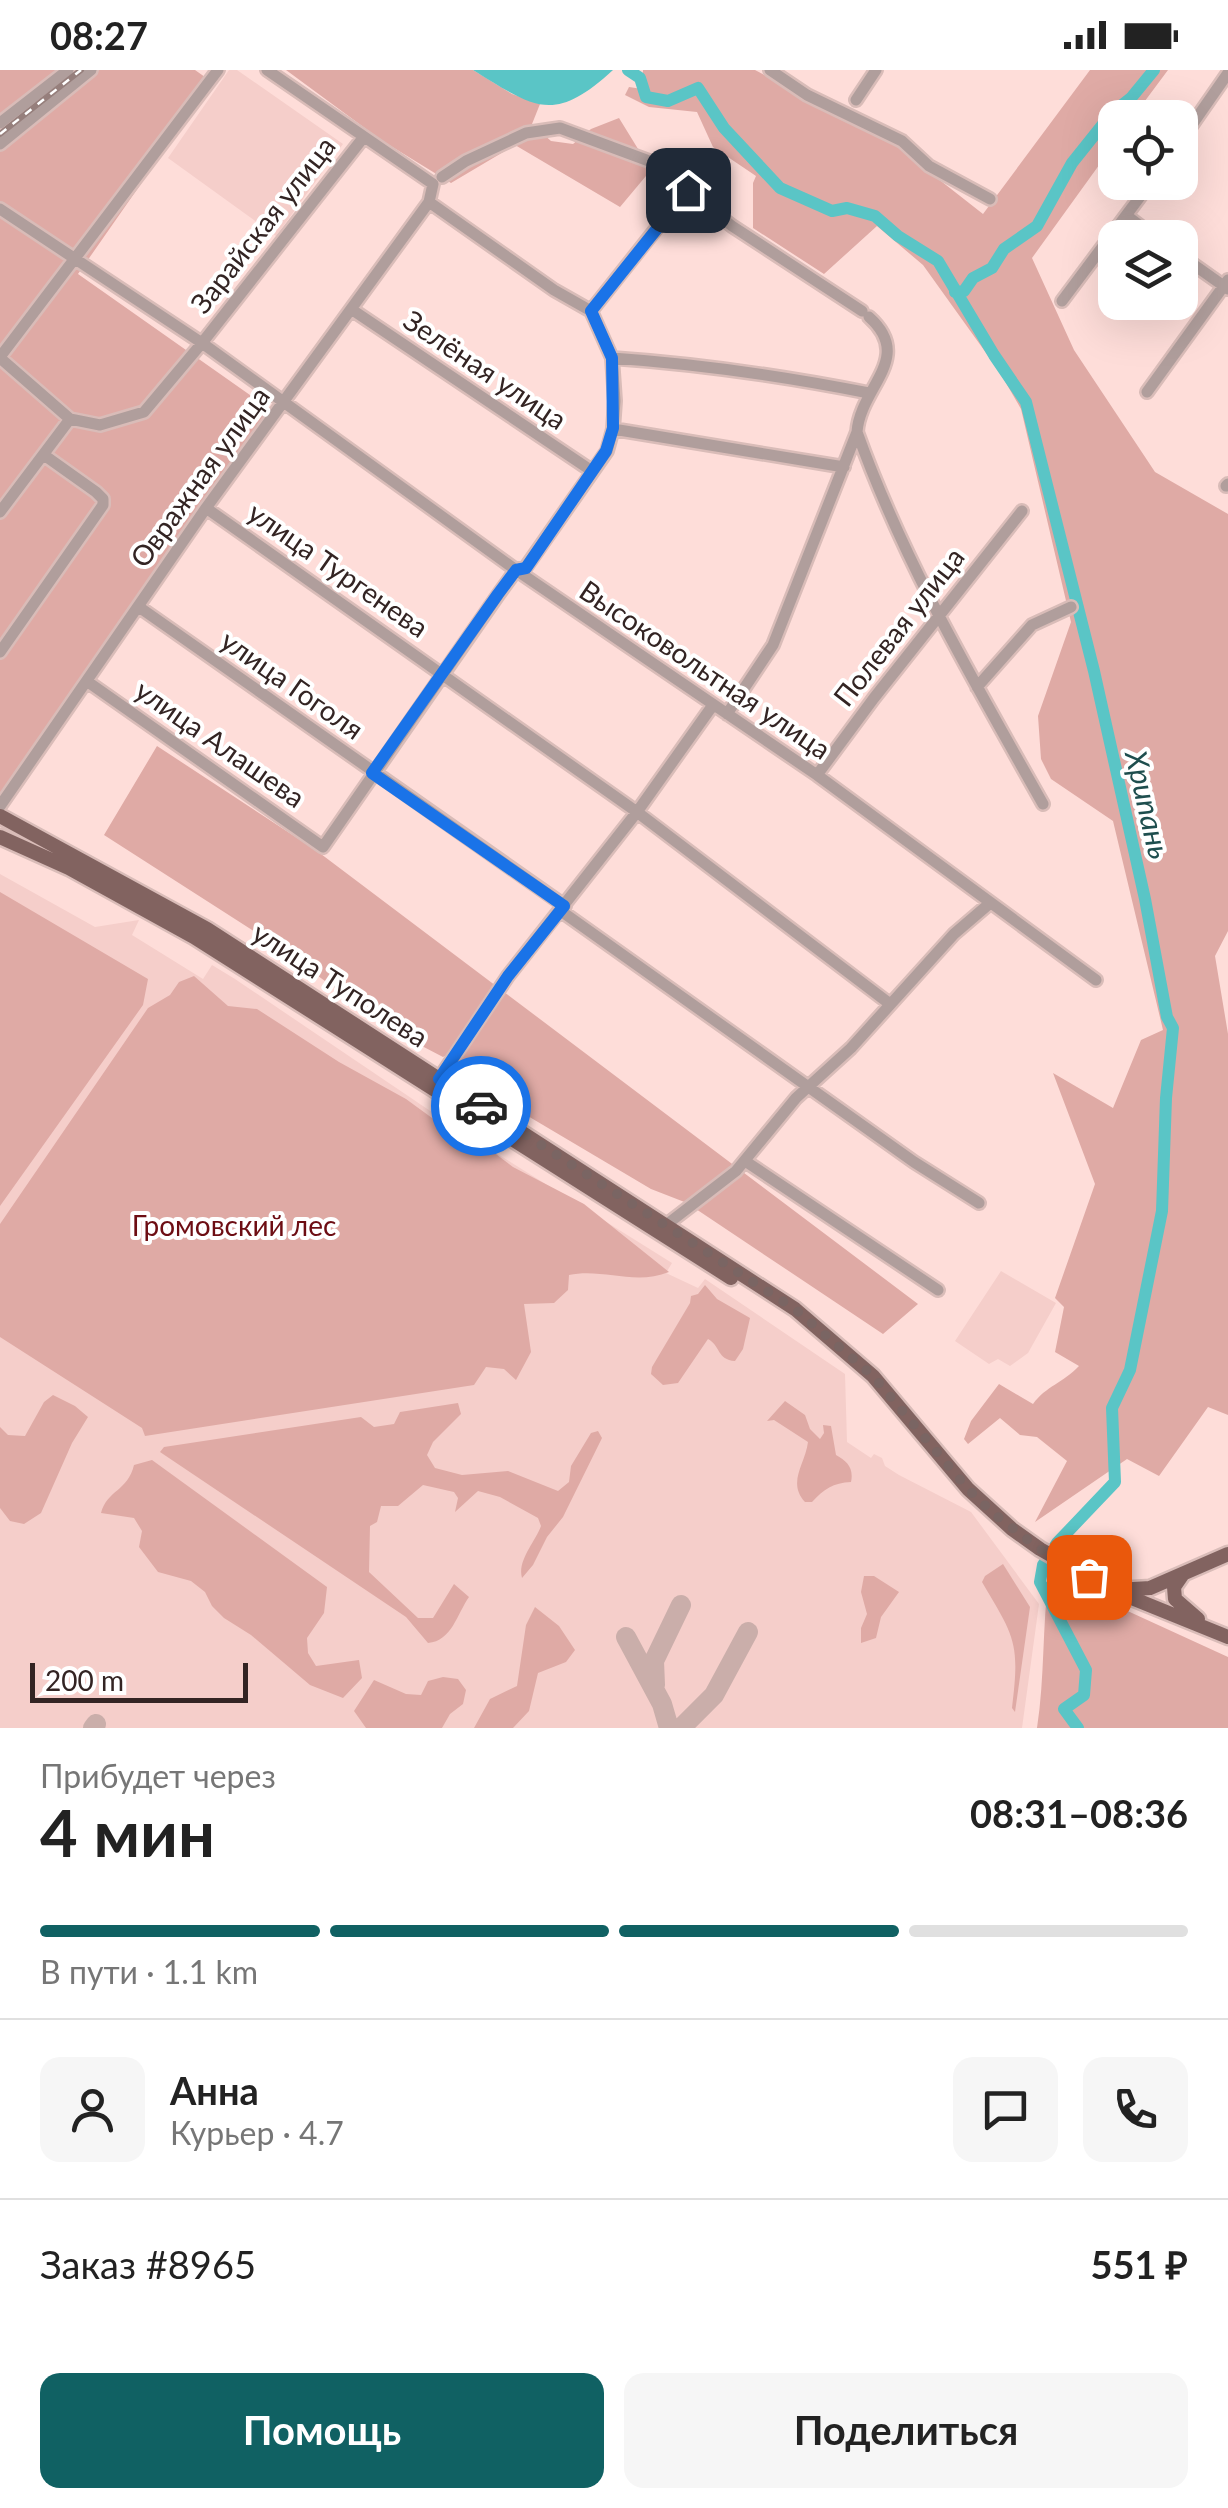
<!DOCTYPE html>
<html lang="ru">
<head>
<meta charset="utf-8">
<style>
	body { margin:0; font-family:Lato,sans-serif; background:#f6f6f6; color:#222; height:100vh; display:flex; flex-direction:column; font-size:38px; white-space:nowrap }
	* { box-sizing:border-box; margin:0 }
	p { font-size:32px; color:#767676 }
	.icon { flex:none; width:55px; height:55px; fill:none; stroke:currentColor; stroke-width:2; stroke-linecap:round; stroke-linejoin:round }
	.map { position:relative; height:1658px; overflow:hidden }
	.panel { display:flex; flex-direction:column; background:#fff; flex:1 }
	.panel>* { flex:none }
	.fabs { position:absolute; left:1098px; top:30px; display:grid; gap:20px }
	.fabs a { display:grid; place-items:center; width:100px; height:100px; border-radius:20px; background:#fff; box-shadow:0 10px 40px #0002; font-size:50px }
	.scale { position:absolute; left:30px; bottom:25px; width:218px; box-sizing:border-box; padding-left:10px; border:5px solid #332423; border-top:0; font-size:28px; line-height:35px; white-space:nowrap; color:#332423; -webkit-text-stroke:8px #fff; paint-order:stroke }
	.pin { position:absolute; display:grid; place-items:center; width:85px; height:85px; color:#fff; margin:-42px; border-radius:20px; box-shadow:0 5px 15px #0006 }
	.courier { position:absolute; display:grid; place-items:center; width:100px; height:100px; margin:-50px; border:8px solid #1a73e8; border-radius:50%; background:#fff; color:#222; box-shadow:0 2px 12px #0007 }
	.headline em { font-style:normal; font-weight:700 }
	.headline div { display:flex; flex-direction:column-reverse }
	.headline { display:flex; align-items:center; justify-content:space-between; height:170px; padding:0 40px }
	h1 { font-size:65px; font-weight:700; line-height:75px }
	.bar { display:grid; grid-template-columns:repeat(4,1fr); gap:15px 10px; align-content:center; height:120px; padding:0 40px }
	.bar i { height:12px; border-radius:8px; background:#e0e0e0 }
	.bar .current { background:#106163 }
	.bar p { grid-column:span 4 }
	.line { display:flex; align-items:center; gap:25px; padding:0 40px; border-top:2px solid #e0e0e0 }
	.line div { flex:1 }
	.round { display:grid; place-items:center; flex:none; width:105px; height:105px; border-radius:20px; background:#f6f6f6 }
	.cta { display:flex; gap:20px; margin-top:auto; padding:20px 40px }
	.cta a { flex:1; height:115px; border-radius:20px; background:#106163; color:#fff; font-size:40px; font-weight:700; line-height:115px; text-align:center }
	.cta a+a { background:#f6f6f6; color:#222 }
	.status { display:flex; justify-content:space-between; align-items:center; height:70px; padding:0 50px; background:#fff; direction:ltr }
	.status svg { height:28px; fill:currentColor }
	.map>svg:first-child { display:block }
	.built { fill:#f5ceca }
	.green { fill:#dfaaa5 }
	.water { fill:#5ac5c6 }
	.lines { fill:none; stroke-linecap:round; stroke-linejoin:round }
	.river { stroke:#5ac5c6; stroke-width:12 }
	.taxiway { stroke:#caaeaa; stroke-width:20 }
	.minor-casing { stroke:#d9bcb8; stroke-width:16 }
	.major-casing { stroke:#d9bcb8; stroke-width:19 }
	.minor { stroke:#b09e9c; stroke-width:11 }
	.major { stroke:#826360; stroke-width:14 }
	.rail-casing { stroke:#967f7c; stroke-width:6 }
	.rail { stroke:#fff; stroke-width:2.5; stroke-dasharray:8; stroke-linecap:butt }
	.done { stroke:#7a6563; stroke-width:10; stroke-dasharray:0 18 }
	.route { stroke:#1a73e8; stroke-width:12 }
	.labels { text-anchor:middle; stroke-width:8; stroke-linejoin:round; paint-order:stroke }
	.street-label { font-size:28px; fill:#332423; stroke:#fff }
	.park-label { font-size:28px; fill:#6d0d13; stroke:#fff }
	.water-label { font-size:30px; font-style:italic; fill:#1e4e4e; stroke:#fff }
</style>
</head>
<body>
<div class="status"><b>08:27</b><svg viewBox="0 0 49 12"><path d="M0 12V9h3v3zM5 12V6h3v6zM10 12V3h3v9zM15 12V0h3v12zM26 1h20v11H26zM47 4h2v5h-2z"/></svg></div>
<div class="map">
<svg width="1228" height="1658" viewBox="0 0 1228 1658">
	<rect width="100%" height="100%" fill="#feddd9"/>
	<path class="built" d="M229,0h8l106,74 -67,92 -108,-78z
		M0,804l95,53 44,-7 -7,15 71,44 9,-14 23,14 216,146 221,138 -6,10 32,15 7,-9 140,95 2,68 24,16 3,-4 8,4 3,8 14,9 72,37 68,92 -17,124h-1022z
		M1001,1201l55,32 -28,50 -18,13 -12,-7 -9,5 -34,-23z"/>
	<path class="green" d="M0,0h195l17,12 -134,192 196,138 -274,387z
		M286,0h187l39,24 28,10 -8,20 19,17 22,3 18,-15 28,-11 32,52 -31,37 -105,-62 -64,38 -70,-43z
		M643,0h112l140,75 88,69 107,-144h78l-35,47 -18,1v25l-83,115 42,92 81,122 73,42v417l-13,25 13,78v381l-20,-8 -49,69 -32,-17 -92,63 32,-61 -30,-24 -17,-2 -20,-17 -32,26 -4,-5 7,-18 28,-37 34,20c13,-18 30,-21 46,-38l-24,-14 9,-45 -9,-9 40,-114 -42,-111 60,35 28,-68 22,-10 -50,-209 -62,-42 -10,-20 -3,-43 33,-94 -50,-213 -22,-38 -76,-106 -46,-39 -53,48 -71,-46v-45l3,-7 -43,-29 -16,-35 -48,-5 -24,-12 4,-8 13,2z
		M157,676l160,105 601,453 -35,30 -196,-131 -36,-14 -167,-99 -31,-38 -10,5 -46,-24 -126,-91 -167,-107z
		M0,822l148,87 -5,26 -143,201z
		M194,906l34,30 29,3 82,53 67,37 37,27 45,22 25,19 71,37 85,68c-34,14 -66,-4 -100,3l-1,15 -14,13 -30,1 7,48 -15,28 -12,-11 -18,-2 -12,18 -329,51 -3,-8 -142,-91v-113l148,-216 22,-13 9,-13z
		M705,1215l12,14 33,19 -7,31 -8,12c-18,-1 -15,-16 -27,-22l-30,44 -15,2 -12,-11 1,-7 38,-64 1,-7 7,-2z
		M53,1325l22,11 13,11 -16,26 -31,70 -17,11 -14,-3 -10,-13v-81l8,8 17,1 19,-34z
		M785,1331l20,14 5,14 10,10 4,-6 -1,-8 8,1 5,29c11,6 18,13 15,27 -18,1 -27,7 -39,20h-7c-18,-20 0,-37 3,-60l-34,-22 -7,1z
		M458,1333l3,11 -28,28 -6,13 8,13 27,7 46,-4 50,20 11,-9 2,-16 20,-33 7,-2 4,7 -39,79 -16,20 -14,28 -11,13c-5,-17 13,-36 19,-52l-3,-8 -38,-21 -22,-6 -23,21 3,-14 -4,-6 -31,-7 -25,21h-17l-4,16 -7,4 -1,46 49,46h15l21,-34 15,13c-12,17 -17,44 -41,46l-22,-26 -246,-165 4,-5 197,-30 13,10 20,-3 6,-12z
		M152,1390l175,127 -3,26 -17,25 1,15 8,13 43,-6 3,18 -19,20 -33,-13 -59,-50 -27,-17 -12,-12 -7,-14 -14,-11 -33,-9 -19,-25 3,-16 -8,-13 -33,-5c6,-23 27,-22 33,-48z
		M1003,1494l27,43 -15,105 -3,-4c8,-66 3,-70 -30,-126l3,-6z
		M1049,1505l179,82v71h-191c8,-51 5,-102 12,-153z
		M864,1506h10l25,16 -18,25 -5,21 -15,5v-15l6,-14 -6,-22z
		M535,1537l24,19 16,24 -9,12 -28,11 -9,38 -16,17h-39l16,-29 27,-13 9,-61z
		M443,1607l15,2 8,11 -3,14 -13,10 -8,14h-76l-12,-17 20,-31 32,14 15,1 7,-14z"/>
	<path class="water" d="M473,0h140c-59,54 -77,39 -140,0z"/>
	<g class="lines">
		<path class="river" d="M628,0l12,8 6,19 22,4 30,-13 26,40 56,60 52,23 15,-3 28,8 23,20 40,25 56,94 32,47 68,269 51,228 22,118 6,11 -7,70 -4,113 -32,159 -18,38 3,74 -58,61 -14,22 -3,17 46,88 -2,25 -20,14 14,19
			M955,222l9,-1 9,-13 19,-10 12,-19 33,-23 35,-63 40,-50 19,-15 23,-28"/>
		<path class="taxiway" d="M626,1567l36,67 7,24
			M655,1615l-1,-24 27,-56
			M93,1658l3,-4
			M681,1658l33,-33 34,-63"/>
		<defs>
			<path id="minor" d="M770,0l37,25 95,46 27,25 61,33
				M856,30l20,-30
				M0,53l68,-53
				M1180,72l48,-69
				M0,74l91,-74
				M442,107l24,-16 60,-28 34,-5 89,33 83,65 130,85
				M429,132l125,88 37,21
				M0,139l202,134 314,227 301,205 279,205
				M1127,146l29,22
				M1180,185l48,34
				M1062,231l89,-119
				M351,239l241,162
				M591,241l96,-121
				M0,287l218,-287
				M0,288l70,61 30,6 44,-13 58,-69 161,-205
				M612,288c87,6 171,18 257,35
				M1147,322l81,-112
				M613,359l231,38
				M857,362c47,131 118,251 186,372
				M1226,416l2,-2
				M206,438l431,304 253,192
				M0,442l70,-93
				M139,537l426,299
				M0,582l103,-147v-6l-7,-7 -52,-37
				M88,612l235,165 175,-252 18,-25 10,-3 81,-116 6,-22 2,-28 -3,-43 -21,-47
				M977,617l55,-62 39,-18
				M727,644l46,-69 84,-213c3,-45 58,-74 12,-115
				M817,705l57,-77 148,-187
				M0,736l206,-298 223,-306 4,-18 -166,-114
				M561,841l353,251 65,41
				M439,1009l69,-103 129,-164 76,-107
				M745,1091l193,129
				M666,1155l70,-54 60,-73 55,-50 103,-114 35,-30"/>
			<path id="major" d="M0,746l207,113 588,380 78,67 95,113 44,40 28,20 72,41 116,47
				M0,767l69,31 125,69 537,341
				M1183,1504l-9,13 1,12 23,20
				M1117,1520l33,-2 78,-34"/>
		</defs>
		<use href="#minor" class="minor-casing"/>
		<use href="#major" class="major-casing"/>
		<use href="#minor" class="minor"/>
		<use href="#major" class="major"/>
		<defs>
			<path id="rail" d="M0,64l81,-64"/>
		</defs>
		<use href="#rail" class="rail-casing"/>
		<use href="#rail" class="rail"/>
	</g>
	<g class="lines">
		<path class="done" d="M481,1036l314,203 78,67 95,113 26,25 46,35 49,28"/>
		<path class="route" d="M481,1036l-42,-27 69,-103 56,-70 -192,-133 126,-179 18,-24 10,-2 80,-117 7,-23 -1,-70 -21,-47 97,-121"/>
	</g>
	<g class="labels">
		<g class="street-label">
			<text transform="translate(263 155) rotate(-52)" y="10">Зарайская улица</text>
			<text transform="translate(485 300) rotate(34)" y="10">Зелёная улица</text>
			<text transform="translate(200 407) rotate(-54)" y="10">Овражная улица</text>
			<text transform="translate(338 500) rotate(35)" y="10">улица Тургенева</text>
			<text transform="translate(899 557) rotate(-52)" y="10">Полевая улица</text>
			<text transform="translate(705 600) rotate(34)" y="10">Высоковольтная улица</text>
			<text transform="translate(292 615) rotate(35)" y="10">улица Гоголя</text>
			<text transform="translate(220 674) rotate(35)" y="10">улица Алашева</text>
			<text transform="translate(340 915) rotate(33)" y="10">улица Туполева</text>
		</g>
		<g class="park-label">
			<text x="234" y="1166">Громовский лес</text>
		</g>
		<g class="water-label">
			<text transform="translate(1147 735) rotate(77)" y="10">Хрипань</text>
		</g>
	</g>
</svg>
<div class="fabs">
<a><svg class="icon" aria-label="locate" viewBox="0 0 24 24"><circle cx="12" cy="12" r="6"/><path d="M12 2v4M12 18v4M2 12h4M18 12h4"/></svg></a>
<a><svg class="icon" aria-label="layers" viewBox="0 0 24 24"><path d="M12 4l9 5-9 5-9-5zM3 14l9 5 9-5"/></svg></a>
</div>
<div class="scale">200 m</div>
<div class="pin" style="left:1089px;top:1507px;background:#ea580c"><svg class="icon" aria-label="bag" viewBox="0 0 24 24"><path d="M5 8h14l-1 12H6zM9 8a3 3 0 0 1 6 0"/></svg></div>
<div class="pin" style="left:688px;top:120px;background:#1f2937"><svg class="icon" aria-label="home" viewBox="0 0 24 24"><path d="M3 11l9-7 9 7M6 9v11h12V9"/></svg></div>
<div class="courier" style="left:481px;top:1036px"><svg class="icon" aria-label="car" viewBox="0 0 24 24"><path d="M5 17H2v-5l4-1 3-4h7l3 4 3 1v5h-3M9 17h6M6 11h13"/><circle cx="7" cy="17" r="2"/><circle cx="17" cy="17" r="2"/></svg></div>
</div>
<section class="panel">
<div class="headline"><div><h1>4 мин</h1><p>Прибудет через</p></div><em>08:31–08:36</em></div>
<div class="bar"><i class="current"></i><i class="current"></i><i class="current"></i><i></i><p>В пути · 1.1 km</p></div>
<div class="line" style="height:180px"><a class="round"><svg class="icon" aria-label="person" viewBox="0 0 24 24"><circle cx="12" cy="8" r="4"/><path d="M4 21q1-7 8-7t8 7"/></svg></a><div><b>Анна</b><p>Курьер · 4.7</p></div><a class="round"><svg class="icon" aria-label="chat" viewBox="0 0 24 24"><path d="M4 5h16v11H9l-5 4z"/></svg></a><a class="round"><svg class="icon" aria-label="phone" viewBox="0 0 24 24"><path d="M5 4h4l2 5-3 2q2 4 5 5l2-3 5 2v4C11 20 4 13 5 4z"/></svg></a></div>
<div class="line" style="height:130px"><div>Заказ #8965</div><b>551 ₽</b></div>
<div class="cta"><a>Помощь</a><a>Поделиться</a></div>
</section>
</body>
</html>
